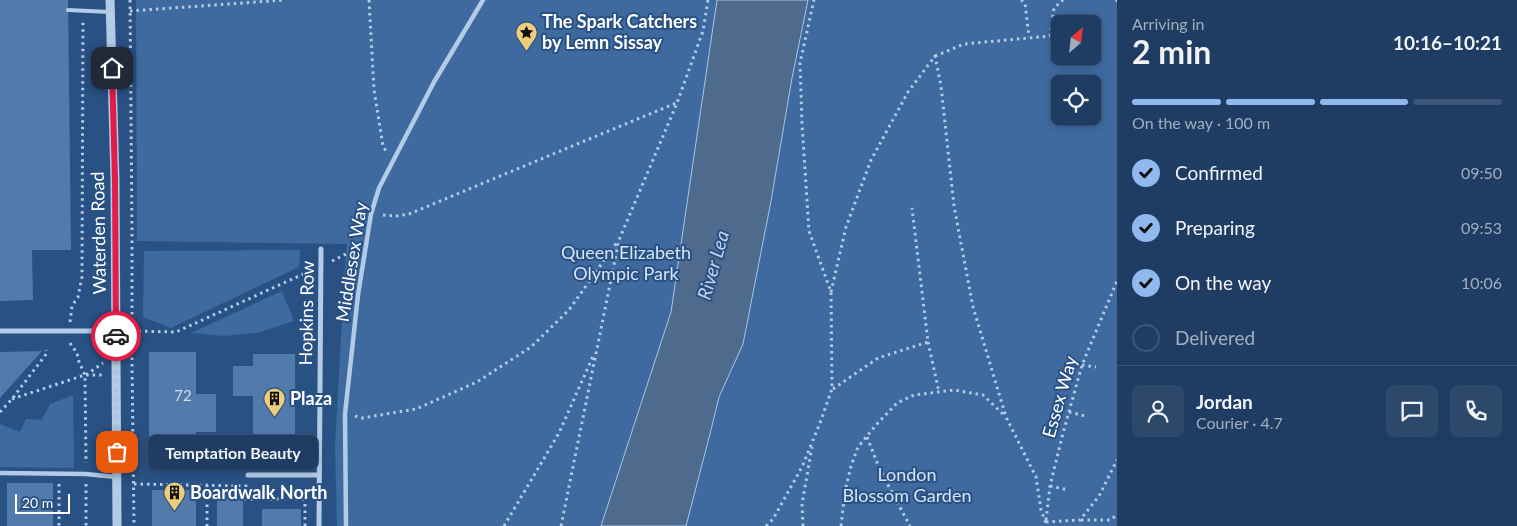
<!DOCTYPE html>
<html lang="en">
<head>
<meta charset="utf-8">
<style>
	body { margin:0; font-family:Lato,sans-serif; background:#2c486b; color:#f1f3f6; height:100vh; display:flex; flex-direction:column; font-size:19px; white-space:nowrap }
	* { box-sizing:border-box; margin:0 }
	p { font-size:16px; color:#a1aebe }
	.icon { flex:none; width:28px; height:28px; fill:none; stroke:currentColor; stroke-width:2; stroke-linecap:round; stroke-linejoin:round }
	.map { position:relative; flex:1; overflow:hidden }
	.details { display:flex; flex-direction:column; background:#1f3d62; width:400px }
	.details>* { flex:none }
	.needle { width:32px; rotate:28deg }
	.tools { position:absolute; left:1051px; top:15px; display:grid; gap:10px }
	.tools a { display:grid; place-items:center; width:50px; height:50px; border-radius:8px; background:#1f3d62; box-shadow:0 2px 8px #0003,0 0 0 1px #3c5677; font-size:25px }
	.scale { position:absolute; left:15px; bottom:12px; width:55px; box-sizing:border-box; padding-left:5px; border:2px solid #fff; border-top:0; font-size:14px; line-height:18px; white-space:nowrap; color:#fff; -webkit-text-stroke:4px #295183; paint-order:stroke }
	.pin { position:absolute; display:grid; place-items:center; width:42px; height:42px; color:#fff; margin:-21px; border-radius:10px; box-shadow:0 2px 8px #0006 }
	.courier { position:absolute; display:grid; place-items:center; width:50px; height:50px; margin:-25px; border:4px solid #e11d48; border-radius:50%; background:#fff; color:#222; box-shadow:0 1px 6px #0007 }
	.bubble { position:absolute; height:35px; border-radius:8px; background:#1f3d62; box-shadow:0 2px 8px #0003,0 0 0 1px #3c5677; font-size:16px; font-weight:700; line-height:35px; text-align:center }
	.overview em { font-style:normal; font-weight:700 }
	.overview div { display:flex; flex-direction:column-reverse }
	.overview { display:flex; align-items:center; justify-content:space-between; height:85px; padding:0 15px }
	h1 { font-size:32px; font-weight:700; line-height:38px }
	.bar { display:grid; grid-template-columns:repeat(4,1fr); gap:8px 5px; align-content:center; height:60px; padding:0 15px }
	.bar i { height:6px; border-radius:4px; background:#3c5677 }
	.bar .on { background:#90b9f0 }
	.bar p { grid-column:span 4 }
	.line { display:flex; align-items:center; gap:12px; padding:0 15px; border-top:1px solid #3c5677 }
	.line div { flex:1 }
	.round { display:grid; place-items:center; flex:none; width:52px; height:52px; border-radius:8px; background:#2c486b }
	ol { padding:0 15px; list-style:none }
	li { display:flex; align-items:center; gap:15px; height:55px }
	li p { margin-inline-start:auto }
	li .icon { padding:5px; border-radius:50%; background:#90b9f0; color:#111; stroke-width:4 }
	li:last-child { color:#a1aebe }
	li i { width:28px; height:28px; border:2px solid #3c5677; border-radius:50% }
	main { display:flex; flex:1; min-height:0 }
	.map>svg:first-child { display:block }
	.green { fill:#3e6aa0; fill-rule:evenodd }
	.water { fill:#4e6a8d; stroke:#a8c5e7 }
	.building { fill:#527aab }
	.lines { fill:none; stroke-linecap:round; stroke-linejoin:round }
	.path { stroke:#b3cbe7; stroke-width:3; stroke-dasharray:2.5 4; stroke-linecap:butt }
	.service { stroke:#b3cbe7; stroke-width:4 }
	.pedestrian { stroke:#b3cbe7; stroke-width:4.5 }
	.minor { stroke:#b3cbe7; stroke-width:5 }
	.tertiary { stroke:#b3cbe7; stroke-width:9 }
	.done { stroke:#b4c2d4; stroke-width:5; stroke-dasharray:0 9 }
	.route { stroke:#e11d48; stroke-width:6 }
	.labels { text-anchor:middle; stroke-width:4; stroke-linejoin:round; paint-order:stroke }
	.number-label { font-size:15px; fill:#d4deea }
	.poi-label { font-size:18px; font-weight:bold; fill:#fff; stroke:#295183; text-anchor:start }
	.street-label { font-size:18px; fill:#fff; stroke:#295183 }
	.park-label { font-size:18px; fill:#d6e5f5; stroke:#295183 }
	.water-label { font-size:19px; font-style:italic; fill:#bfd4ee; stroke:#295183 }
</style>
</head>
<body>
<main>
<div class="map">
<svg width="1117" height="526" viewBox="0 0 1117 526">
	<rect width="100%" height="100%" fill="#295183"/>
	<path class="green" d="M136,0h981v526h-780l-2,-80 10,-182 2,-20 -210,-3zM1060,24h32v32h-32zM1060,84h32v32h-32z
		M300,250l-1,17 -128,61 -28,-11 1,-66z
		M282,291l12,30 -37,12 -33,3 -33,-3z
		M73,395l1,73 -74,-1v-43l20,8 6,-13 16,1 8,-16z
		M148,447l69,1 -1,20 -67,-1z"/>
	<path class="water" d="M717,0h91l-16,78 -21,123 -28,143 -24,53 -9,37 -24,92h-85l70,-214z"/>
	<path class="building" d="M0,0h68l3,250h-39l1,50 -33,1z
		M42,351l-42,47v-46z
		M149,352h47v42h20v38h-20v9h-47z
		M253,354h42v86h-42v-44h-20v-30h20z
		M7,483h46v43h-46z
		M152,490h44v36h-44z
		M217,495h26v31h-26z
		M262,509h39v17h-39z"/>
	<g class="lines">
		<path class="path" d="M130,0l2,231v132l2,163
			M369,0l5,90 9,56 3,5
			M1021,0l4,3 4,34
			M1117,0v2
			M130,11l155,-11
			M935,56l29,-12 86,-8 4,-28 9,-8
			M383,215l13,1 13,-2 267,-111
			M332,261l14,-7 8,-1
			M831,292l15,-65 25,-67 37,-68 27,-36 6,30 13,120 19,101 33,110 30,60 5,33 6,16
			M70,322l2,-16 6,-9 4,-20 1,-257
			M132,331l44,1 134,-61
			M928,342l11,50
			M70,343l7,10 2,9 6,13 1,88
			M1082,365l14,2
			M86,375l17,-12
			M833,389l45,-31 50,-16 -16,-134
			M12,399l73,-24h18
			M0,412l12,-13 35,-46 -1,-3
			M1069,412l16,4
			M355,416l7,2 54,-9 61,-27 54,-35 38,-37 48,-68
			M867,437l13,33 30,56
			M59,484v42
			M86,484v42
			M134,484l112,2 -1,13h60
			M207,485v41
			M1050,486l19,4
			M1046,520l4,-34 12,-49 20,-72 35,-84
			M1081,520h29l7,-5
			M1046,522l34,-2 19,-24 18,-36
			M305,526v-39
			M504,526l55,-93 35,-79
			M561,526l58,-286 58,-137 26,-72 5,-31
			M766,526l7,-7 29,-52 18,-44 12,-34 -1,-97 -22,-61 -7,-107 -2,-61 14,-63
			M803,526l-1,-22 10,-57
			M841,526l4,-35 6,-25 7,-19 18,-22 21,-22 17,-8 40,-5 29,5 22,21"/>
		<path class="service" d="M68,10l42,2"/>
		<path class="pedestrian" d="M0,473l86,1 30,3
			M346,526l-1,-112 13,-119 13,-81 8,-26 55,-106 49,-82"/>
		<path class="minor" d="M0,331h116
			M248,475h71
			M319,526l2,-277"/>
		<path class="tertiary" d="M110,0l5,180 2,346"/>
	</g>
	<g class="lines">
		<path class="done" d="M116,336l1,116"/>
		<path class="route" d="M112,68l3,112 1,156"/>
	</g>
	<defs>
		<symbol id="sight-pin" viewBox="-11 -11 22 30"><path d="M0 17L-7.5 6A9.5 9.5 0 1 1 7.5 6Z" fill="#edcc7b" stroke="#295183"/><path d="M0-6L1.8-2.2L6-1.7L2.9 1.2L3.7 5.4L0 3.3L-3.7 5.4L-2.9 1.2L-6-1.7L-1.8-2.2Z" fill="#111"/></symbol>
		<symbol id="building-pin" viewBox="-11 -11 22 30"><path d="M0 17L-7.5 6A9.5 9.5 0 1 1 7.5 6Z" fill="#edcc7b" stroke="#295183"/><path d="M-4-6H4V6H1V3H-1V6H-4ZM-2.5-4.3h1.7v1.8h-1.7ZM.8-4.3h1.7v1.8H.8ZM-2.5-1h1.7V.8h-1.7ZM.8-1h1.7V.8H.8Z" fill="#111"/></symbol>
	</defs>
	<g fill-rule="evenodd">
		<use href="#sight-pin" x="514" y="20" width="25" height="34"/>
		<use href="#building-pin" x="262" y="386" width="25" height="34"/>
		<use href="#building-pin" x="162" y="480" width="25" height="34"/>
	</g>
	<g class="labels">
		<g class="number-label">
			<text x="183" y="401">72</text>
		</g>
		<g class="poi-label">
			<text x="542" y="28">The Spark Catchers<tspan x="542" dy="21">by Lemn Sissay</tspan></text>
			<text x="290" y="405">Plaza</text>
			<text x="190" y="499">Boardwalk North</text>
		</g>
		<g class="street-label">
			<text transform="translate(99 233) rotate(-91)" y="6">Waterden Road</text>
			<text transform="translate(352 262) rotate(-81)" y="6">Middlesex Way</text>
			<text transform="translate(307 313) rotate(-89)" y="6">Hopkins Row</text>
			<text transform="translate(1060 397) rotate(-74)" y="6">Essex Way</text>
		</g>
		<g class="park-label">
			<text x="626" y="259">Queen Elizabeth<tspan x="626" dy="21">Olympic Park</tspan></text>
			<text x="907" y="481">London<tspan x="907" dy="21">Blossom Garden</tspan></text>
		</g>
		<g class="water-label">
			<text transform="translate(713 265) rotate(-74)" y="7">River Lea</text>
		</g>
	</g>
</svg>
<div class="tools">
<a><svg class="needle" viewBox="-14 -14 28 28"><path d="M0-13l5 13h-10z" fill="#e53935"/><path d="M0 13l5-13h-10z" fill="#a1aebe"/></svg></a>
<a><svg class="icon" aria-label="locate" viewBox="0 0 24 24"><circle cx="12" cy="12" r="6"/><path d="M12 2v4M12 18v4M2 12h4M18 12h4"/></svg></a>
</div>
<div class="scale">20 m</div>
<div class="pin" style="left:117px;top:452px;background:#ea580c"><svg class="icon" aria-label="bag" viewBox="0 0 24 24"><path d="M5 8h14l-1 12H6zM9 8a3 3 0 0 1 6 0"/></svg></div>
<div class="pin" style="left:112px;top:68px;background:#1f2937"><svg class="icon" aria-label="home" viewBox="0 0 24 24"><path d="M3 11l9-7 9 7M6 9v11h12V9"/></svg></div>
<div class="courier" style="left:116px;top:336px"><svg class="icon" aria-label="car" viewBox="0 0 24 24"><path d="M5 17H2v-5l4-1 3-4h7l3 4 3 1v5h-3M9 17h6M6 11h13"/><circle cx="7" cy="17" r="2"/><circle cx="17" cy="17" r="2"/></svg></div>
<div class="bubble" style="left:148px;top:435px;width:170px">Temptation Beauty</div>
</div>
<section class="details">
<div class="overview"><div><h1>2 min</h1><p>Arriving in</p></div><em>10:16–10:21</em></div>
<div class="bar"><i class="on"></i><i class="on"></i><i class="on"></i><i></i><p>On the way · 100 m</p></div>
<ol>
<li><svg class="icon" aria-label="check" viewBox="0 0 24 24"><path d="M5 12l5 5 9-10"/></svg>Confirmed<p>09:50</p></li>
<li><svg class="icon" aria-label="check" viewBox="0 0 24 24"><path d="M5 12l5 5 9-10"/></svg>Preparing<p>09:53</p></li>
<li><svg class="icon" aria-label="check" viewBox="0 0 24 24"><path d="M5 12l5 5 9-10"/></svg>On the way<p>10:06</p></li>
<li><i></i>Delivered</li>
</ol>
<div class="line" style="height:90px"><a class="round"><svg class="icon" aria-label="person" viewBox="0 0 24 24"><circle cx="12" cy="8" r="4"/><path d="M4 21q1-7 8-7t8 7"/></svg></a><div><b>Jordan</b><p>Courier · 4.7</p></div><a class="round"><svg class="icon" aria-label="chat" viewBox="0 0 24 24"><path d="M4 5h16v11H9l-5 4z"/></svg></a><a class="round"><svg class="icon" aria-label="phone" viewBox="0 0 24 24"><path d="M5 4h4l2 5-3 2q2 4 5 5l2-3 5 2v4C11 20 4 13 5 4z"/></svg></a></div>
</section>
</main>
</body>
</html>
